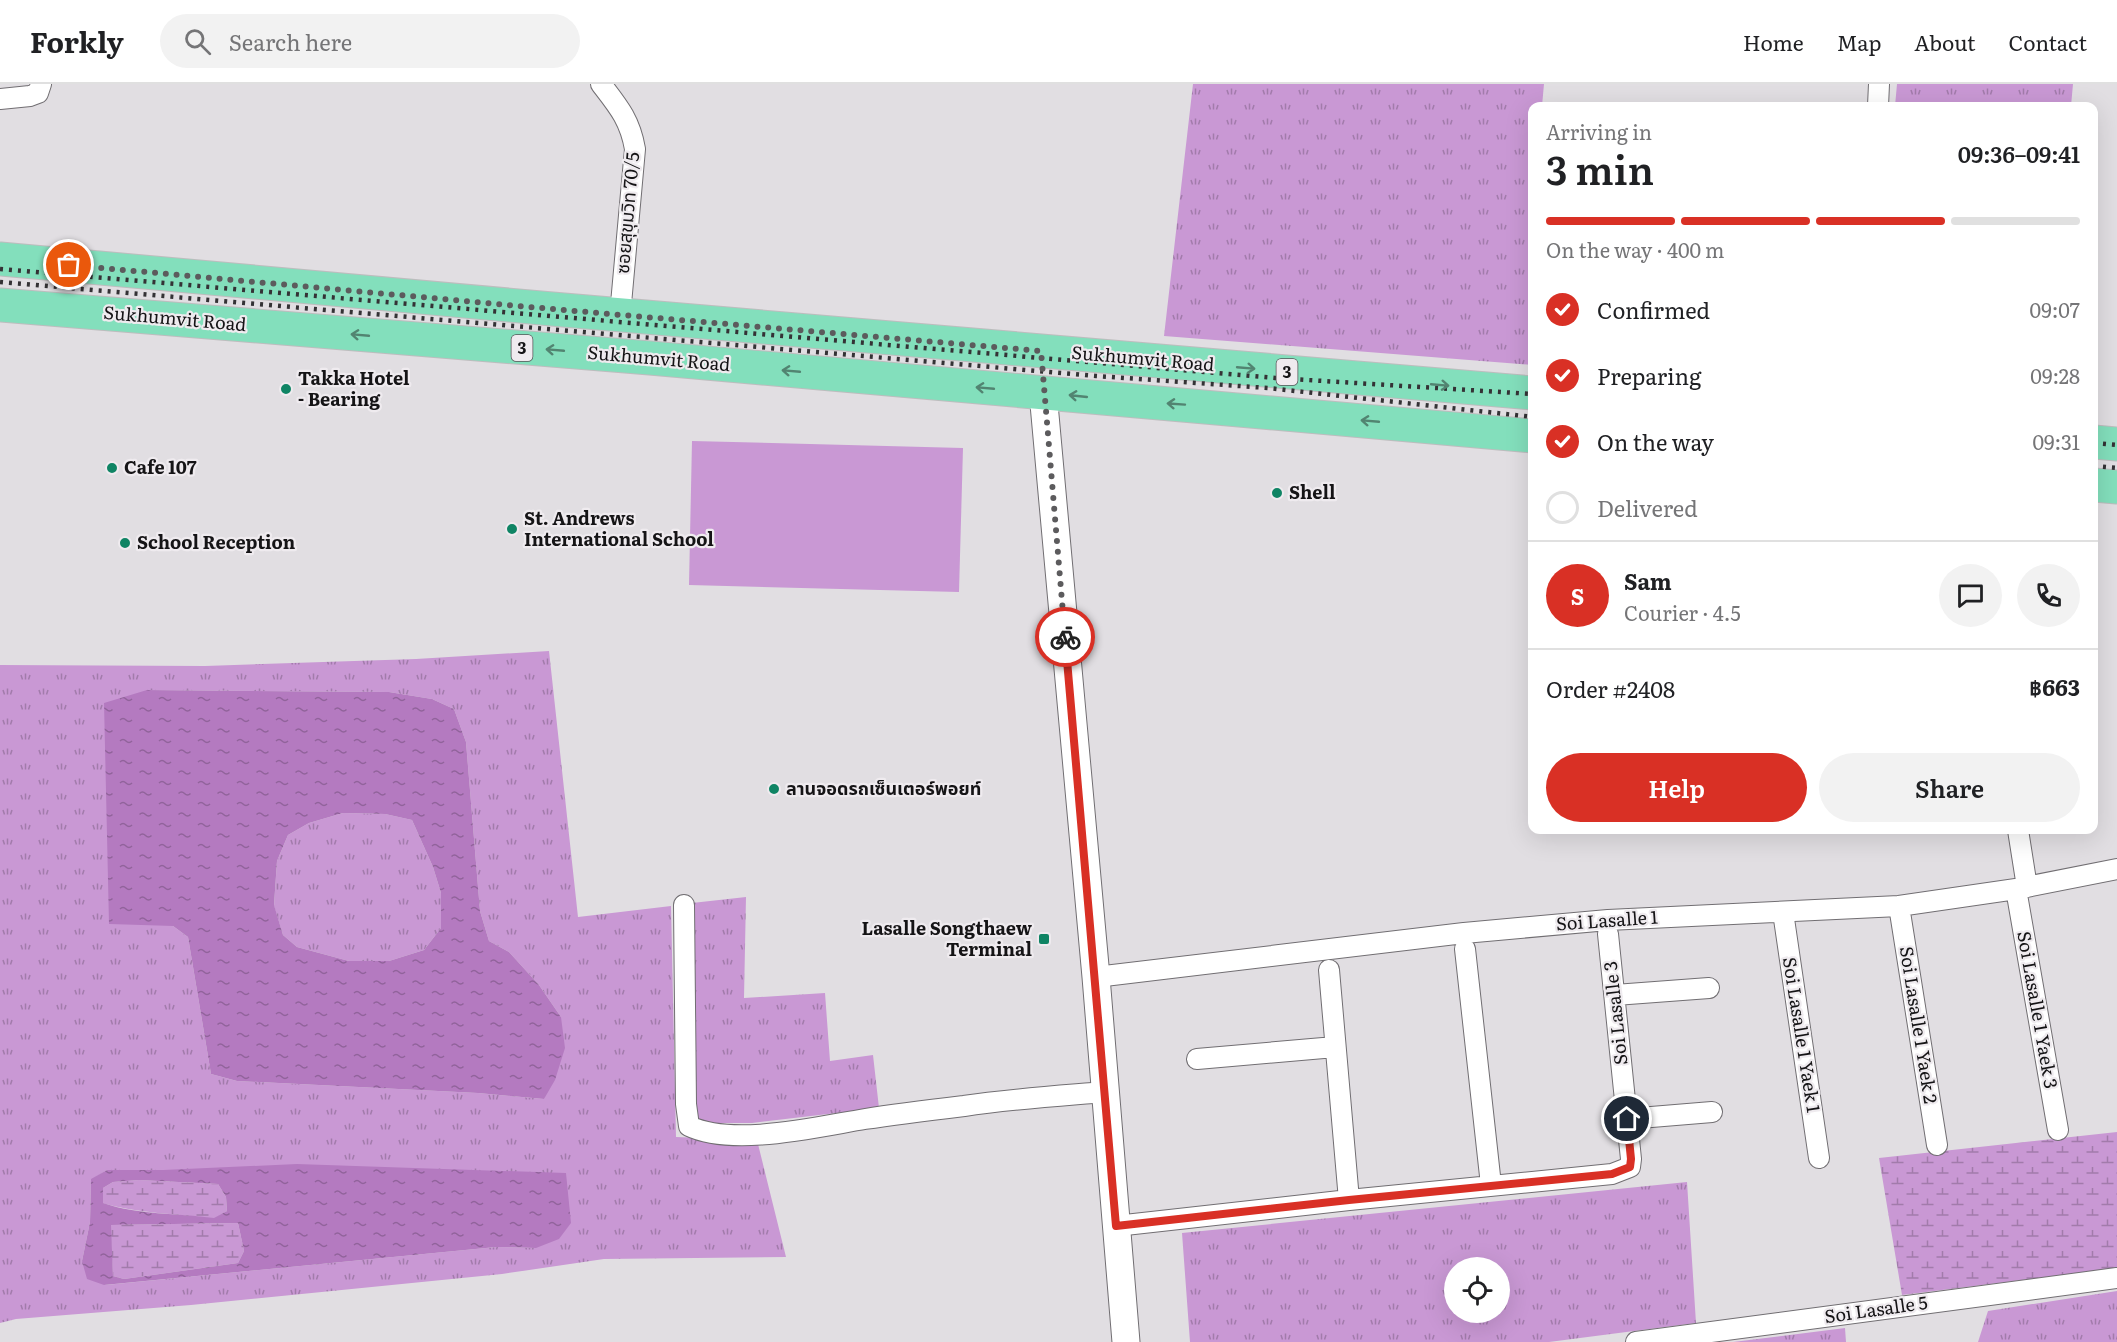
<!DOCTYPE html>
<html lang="en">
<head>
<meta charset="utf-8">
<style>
	body { margin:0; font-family:Literata,"Noto Sans Thai",serif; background:#f2f2f2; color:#202124; height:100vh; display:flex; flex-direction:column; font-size:22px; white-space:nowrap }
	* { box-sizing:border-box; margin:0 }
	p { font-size:20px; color:#757577 }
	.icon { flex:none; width:33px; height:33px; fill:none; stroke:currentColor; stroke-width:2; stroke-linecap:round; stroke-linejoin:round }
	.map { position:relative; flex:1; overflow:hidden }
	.side { position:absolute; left:1528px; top:18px; width:570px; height:732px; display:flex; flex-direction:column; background:#fff; border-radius:12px; box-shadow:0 6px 24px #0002 }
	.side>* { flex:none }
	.controls { position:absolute; left:1444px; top:1173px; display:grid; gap:12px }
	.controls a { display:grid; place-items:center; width:66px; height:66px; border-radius:50%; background:#fff; box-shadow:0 6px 24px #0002; font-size:30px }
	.pin { position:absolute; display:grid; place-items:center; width:51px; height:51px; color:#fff; margin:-26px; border:3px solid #fff; border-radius:50%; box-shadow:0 2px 6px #0007 }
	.courier { position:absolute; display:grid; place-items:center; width:60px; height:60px; margin:-30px; border:4px solid #d93025; border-radius:50%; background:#fff; color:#222; box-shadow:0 2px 8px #0007 }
	.head em { font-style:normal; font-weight:600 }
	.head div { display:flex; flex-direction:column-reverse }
	.head { display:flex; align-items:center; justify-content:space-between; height:102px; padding:0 18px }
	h1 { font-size:39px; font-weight:600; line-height:45px }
	.bar { display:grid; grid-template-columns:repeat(4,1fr); gap:9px 6px; align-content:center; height:72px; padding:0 18px }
	.bar i { height:8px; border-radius:4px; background:#e0e0e0 }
	.bar .current { background:#d93025 }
	.bar p { grid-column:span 4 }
	.line { display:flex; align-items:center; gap:15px; padding:0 18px; border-top:2px solid #e0e0e0 }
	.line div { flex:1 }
	.round { display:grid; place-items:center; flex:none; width:63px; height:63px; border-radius:32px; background:#f2f2f2 }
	ol { padding:0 18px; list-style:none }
	li { display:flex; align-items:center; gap:18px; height:66px }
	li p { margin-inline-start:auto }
	li .icon { padding:6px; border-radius:50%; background:#d93025; color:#fff; stroke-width:4 }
	li:last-child { color:#757577 }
	li i { width:33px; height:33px; border:3px solid #e0e0e0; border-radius:50% }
	.action { display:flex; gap:12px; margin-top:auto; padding:12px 18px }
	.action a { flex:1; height:69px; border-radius:36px; background:#d93025; color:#fff; font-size:24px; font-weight:600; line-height:69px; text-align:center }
	.action a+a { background:#f2f2f2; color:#202124 }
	header { display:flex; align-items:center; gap:36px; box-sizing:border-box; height:84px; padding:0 30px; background:#fff; border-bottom:2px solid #e0e0e0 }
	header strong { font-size:28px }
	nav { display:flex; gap:33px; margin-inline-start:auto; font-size:21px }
	.search { width:420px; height:54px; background:#f2f2f2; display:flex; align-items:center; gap:15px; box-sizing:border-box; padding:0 21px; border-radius:33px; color:#757577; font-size:22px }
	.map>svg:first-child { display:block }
	.grass { fill:url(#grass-tufts); fill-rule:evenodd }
	.wetland { fill:url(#wetland-marsh) }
	.park { fill:#c998d4 }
	.water { fill:url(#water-ripples); fill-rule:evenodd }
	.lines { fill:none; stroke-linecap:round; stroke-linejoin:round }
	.street-casing { stroke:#716e72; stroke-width:22 }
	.secondary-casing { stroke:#716e72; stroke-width:29 }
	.highway-casing { stroke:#bdbdbe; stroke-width:35 }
	.street { stroke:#fff; stroke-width:20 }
	.secondary { stroke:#fff; stroke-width:27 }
	.highway { stroke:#83dfbc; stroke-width:33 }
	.rail { stroke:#343235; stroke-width:4.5; stroke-dasharray:3 6; stroke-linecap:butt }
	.oneway { stroke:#528471 }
	.done { stroke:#5c5b5d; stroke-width:6; stroke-dasharray:0 10.8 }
	.route { stroke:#d93025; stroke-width:8 }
	.poi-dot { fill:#0f8464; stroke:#efebef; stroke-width:2 }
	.labels { text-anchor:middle; stroke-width:4.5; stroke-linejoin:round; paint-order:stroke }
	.shield { fill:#efebef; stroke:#565457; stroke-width:1.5 }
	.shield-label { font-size:16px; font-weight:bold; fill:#151416 }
	.street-label { font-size:18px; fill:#151416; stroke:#efebef }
	.poi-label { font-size:18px; font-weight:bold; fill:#151416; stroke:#efebef; text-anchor:start }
</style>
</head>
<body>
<header>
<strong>Forkly</strong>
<div class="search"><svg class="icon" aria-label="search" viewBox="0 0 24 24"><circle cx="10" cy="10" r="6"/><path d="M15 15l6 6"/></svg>Search here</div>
<nav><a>Home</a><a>Map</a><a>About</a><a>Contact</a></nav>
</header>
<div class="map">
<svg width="2117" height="1258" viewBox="0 0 2117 1258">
	<defs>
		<pattern id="grass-tufts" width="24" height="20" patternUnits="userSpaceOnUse" patternTransform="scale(1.5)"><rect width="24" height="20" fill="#c998d4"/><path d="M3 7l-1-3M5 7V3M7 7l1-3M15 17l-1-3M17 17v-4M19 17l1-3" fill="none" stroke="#a27bab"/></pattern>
		<pattern id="wetland-marsh" width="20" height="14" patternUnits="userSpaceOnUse" patternTransform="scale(1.5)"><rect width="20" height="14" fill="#c998d4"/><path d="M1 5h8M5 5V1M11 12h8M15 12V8" fill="none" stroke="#a27bab"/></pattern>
		<pattern id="water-ripples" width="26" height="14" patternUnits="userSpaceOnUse" patternTransform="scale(1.5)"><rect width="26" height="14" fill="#b47ac0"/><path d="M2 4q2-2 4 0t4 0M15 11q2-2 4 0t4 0" fill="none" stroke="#91639b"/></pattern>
	</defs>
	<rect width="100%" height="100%" fill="#e1dee2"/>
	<path class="grass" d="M1193,0h351l-2,22h-9v259l-369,-29z
		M1897,0h176l-2,22h-176z
		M549,567l29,266 93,-11 5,231 81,3 29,117 -182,2 -102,15 -311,31 -175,14 -16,4v-658l205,1 211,-7zM148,606l241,2 43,7 22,10 12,33 14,169 9,30 20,11 30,33 22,32 -17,82 -66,-6 -241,-12 -26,-7 -23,-137 -15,-11zM107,1086h56l373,78 -40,-1 -391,38 -23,-24 8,-39 1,-42z
		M343,729l42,1 27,6 21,47 8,26v35l-17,22 -35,11h-40l-52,-14 -14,-12 -9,-29 3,-45 11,-26 21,-12z
		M746,813l-2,101 81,-5 5,68 43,-6 6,53 -127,15h-51l-7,-11 -2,-209z
		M1687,1098l9,141 -147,19h-359l-8,-109zM1455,1184h45v44h-45z
		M2117,1207v51h-139l10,-31z
		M1845,1244l1,14h-113z"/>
	<path class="wetland" d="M2117,1048v136l-215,27 -23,-137z
		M139,1096l79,4 8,13 1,14 -13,8c-37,-6 -76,-5 -112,-16l1,-15 10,-6z
		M238,1139l6,28 -6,12 -114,16 -11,-3 -3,-51z"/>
	<path class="park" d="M692,357l271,7 -4,144 -270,-7z"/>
	<path class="water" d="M147,606l242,2 43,7 22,10 12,33 14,169 9,30 20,11 30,33 22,32 4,31 -10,32 -11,19 -66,-6 -241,-12 -26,-7 -23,-137 -15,-11 -64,-2 -5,-221zM343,729l42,1 27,6 21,47 8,26v35l-17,22 -35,11h-40l-52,-14 -14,-12 -9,-30 3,-44 11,-26 21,-12z
		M297,1080l269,9 5,50 -12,16 -23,9 -40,-1 -392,38 -17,-6 -5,-18 8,-39 1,-43 16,-9h56zM139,1096l79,4 8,13 1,14 -13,7c-37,-5 -76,-3 -111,-15v-15l10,-6zM238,1139l6,28 -6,12 -114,16 -11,-3 -2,-51z"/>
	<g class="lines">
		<defs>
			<path id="street" d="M601,0c17,22 29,36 34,65l-15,166
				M0,15l30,-3 8,-3 3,-9
				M1878,22l1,-22
				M2018,746l9,57
				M2016,805l42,241
				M684,821l2,199 3,22c44,21 127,1 176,-7 33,-5 66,-9 99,-13 47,-7 94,-10 141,-14
				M1899,822l38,239
				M1783,828l36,246
				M1465,865l26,236
				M1329,886l20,230
				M1096,893l368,-44 144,-13 291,-14 117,-17 101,-20
				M1615,911l94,-7
				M1197,975l138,-12
				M1627,1035l85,-7
				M1116,1142l233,-26 263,-26 18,-7 1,-8 -23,-225
				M1636,1258l481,-64"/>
			<path id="secondary" d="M1043,309l53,584 30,365"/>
			<path id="highway" d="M0,175l552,50 981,84
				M0,221l650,53 883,78
				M2094,358l23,2
				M2094,401l23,2"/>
		</defs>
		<use href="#street" class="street-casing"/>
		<use href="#secondary" class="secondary-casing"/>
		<use href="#highway" class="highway-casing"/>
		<use href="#street" class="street"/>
		<use href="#secondary" class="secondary"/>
		<use href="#highway" class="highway"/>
		<path class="rail" d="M0,185l1275,109 258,16
			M0,198l1096,94 172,12 265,29
			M2094,359l23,2
			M2094,382l23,2"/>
	</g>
	<defs><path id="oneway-shaft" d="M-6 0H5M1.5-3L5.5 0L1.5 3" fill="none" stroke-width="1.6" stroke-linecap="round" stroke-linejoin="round" transform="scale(1.5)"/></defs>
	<g class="oneway">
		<use href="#oneway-shaft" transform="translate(360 251) rotate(-175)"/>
		<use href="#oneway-shaft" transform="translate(555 266) rotate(-175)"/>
		<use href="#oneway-shaft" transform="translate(1246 284) rotate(5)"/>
		<use href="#oneway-shaft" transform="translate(791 287) rotate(-175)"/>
		<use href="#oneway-shaft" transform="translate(1440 301) rotate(5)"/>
		<use href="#oneway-shaft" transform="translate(985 304) rotate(-175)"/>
		<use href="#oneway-shaft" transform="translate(1078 312) rotate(-174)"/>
		<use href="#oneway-shaft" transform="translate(1176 320) rotate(-176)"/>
		<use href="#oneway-shaft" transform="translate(1370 337) rotate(-175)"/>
	</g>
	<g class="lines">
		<path class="done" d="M69,181l483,44 489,42 24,286"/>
		<path class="route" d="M1065,553l51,589 233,-26 263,-26 18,-7 1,-8 -4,-40"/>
	</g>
	<g class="poi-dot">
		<circle cx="286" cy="305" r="6"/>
		<circle cx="112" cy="384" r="6"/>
		<circle cx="1277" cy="409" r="6"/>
		<circle cx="512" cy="445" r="6"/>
		<circle cx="125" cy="459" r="6"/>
		<circle cx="774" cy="705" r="6"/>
		<rect x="1038" y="849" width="12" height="12" rx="3"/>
	</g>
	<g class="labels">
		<g class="shield">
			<rect x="511.5" y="251" width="21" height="26" rx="4.5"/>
			<rect x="1276.5" y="275" width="21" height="26" rx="4.5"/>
		</g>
		<g class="shield-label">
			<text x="522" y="270">3</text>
			<text x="1287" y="294">3</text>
		</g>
		<g class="street-label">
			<text transform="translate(628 129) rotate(-85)" y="6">ซอยสุขุมวิท 70/5</text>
			<text transform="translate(175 235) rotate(5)" y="6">Sukhumvit Road</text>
			<text transform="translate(659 275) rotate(5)" y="6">Sukhumvit Road</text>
			<text transform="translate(1143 275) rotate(5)" y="6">Sukhumvit Road</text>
			<text transform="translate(1607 837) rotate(-4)" y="6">Soi Lasalle 1</text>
			<text transform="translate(2037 926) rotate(80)" y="6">Soi Lasalle 1 Yaek 3</text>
			<text transform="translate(1616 929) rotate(-96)" y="6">Soi Lasalle 3</text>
			<text transform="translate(1918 941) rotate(81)" y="6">Soi Lasalle 1 Yaek 2</text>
			<text transform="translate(1801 951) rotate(81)" y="6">Soi Lasalle 1 Yaek 1</text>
			<text transform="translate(1876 1226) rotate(-8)" y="6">Soi Lasalle 5</text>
		</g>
		<g class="poi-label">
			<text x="298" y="301">Takka Hotel<tspan x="298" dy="21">- Bearing</tspan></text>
			<text x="124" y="390">Cafe 107</text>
			<text x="1289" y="415">Shell</text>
			<text x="524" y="441">St. Andrews<tspan x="524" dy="21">International School</tspan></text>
			<text x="137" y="465">School Reception</text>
			<text x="786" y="711">ลานจอดรถเซ็นเตอร์พอยท์</text>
			<text x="1032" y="851" text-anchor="end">Lasalle Songthaew<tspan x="1032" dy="21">Terminal</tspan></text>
		</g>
	</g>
</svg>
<div class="controls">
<a><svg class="icon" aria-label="locate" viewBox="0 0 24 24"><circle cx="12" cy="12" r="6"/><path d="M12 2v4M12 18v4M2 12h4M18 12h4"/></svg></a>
</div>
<div class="pin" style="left:69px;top:181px;background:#ea580c"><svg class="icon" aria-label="bag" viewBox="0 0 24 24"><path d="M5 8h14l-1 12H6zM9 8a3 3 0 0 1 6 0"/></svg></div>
<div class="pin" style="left:1627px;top:1035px;background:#1f2937"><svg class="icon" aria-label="home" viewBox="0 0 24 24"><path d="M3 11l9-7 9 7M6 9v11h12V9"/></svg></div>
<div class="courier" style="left:1065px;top:553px"><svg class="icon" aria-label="bike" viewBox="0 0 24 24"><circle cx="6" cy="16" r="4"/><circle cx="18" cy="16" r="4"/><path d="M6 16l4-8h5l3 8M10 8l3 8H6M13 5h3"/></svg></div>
<section class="side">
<div class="head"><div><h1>3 min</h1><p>Arriving in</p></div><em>09:36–09:41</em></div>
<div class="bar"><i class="current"></i><i class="current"></i><i class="current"></i><i></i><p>On the way · 400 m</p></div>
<ol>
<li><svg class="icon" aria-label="check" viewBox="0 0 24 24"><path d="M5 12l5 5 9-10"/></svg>Confirmed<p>09:07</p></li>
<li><svg class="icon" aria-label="check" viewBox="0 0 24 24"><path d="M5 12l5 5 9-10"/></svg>Preparing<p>09:28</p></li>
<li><svg class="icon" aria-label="check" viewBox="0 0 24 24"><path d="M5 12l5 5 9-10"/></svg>On the way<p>09:31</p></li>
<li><i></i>Delivered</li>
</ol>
<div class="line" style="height:108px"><b class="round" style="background:#d93025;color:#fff">S</b><div><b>Sam</b><p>Courier · 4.5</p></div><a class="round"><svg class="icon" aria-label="chat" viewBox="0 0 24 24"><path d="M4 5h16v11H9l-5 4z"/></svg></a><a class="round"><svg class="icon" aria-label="phone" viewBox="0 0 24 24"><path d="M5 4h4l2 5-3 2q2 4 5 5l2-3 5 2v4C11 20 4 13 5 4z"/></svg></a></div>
<div class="line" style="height:78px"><div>Order #2408</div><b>฿663</b></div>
<div class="action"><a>Help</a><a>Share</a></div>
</section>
</div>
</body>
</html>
